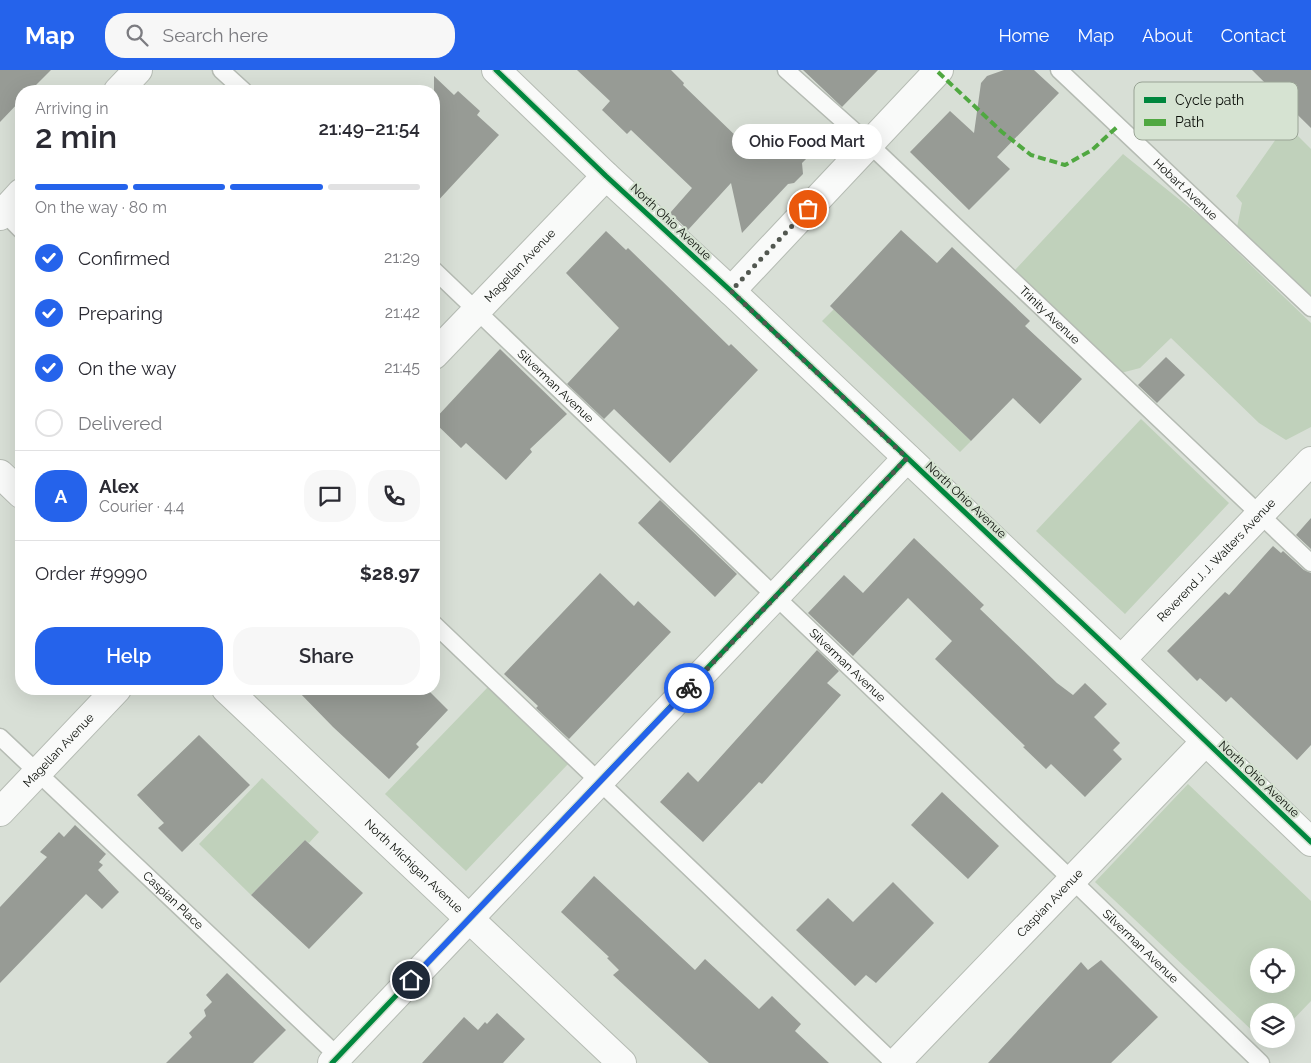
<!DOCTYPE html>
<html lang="en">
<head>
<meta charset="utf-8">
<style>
	body { margin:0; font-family:Raleway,sans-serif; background:#f7f7f7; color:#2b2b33; height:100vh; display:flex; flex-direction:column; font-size:19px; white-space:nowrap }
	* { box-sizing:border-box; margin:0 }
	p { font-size:16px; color:#7c7c81 }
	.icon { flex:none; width:28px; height:28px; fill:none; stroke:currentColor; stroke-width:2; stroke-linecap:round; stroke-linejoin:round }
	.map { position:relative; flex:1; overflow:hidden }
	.drawer { position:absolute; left:15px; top:15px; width:425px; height:610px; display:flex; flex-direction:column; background:#fff; border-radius:20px; box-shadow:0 5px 20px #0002 }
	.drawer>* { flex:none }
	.controls { position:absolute; left:1250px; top:878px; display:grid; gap:10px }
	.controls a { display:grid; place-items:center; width:45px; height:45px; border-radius:50%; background:#fff; box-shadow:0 5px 20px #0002; font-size:25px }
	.pin { position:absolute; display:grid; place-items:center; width:42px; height:42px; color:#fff; margin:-21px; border:2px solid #fff; border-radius:50%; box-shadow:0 1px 5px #0007 }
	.courier { position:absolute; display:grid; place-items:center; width:50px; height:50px; margin:-25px; border:4px solid #2563eb; border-radius:50%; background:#fff; color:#222; box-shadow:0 1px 6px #0007 }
	.bubble { position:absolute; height:35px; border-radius:18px; background:#fff; box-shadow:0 5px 20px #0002; font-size:16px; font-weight:600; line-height:35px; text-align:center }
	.headline em { font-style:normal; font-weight:600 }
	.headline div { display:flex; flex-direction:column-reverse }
	.headline { display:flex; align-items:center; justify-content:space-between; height:85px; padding:0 20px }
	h1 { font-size:32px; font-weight:600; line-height:38px }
	.bar { display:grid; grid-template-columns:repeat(4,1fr); gap:8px 5px; align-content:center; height:60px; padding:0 20px }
	.bar i { height:6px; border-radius:4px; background:#e1e1e2 }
	.bar .selected { background:#2563eb }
	.bar p { grid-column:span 4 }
	.line { display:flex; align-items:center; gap:12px; padding:0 20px; border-top:1px solid #e1e1e2 }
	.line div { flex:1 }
	.round { display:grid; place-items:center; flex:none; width:52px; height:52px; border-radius:20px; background:#f7f7f7 }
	ol { padding:0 20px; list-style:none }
	li { display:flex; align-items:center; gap:15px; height:55px }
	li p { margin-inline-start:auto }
	li .icon { padding:5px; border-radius:50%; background:#2563eb; color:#fff; stroke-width:4 }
	li:last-child { color:#7c7c81 }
	li i { width:28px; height:28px; border:2px solid #e1e1e2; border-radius:50% }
	.button { display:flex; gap:10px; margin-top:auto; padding:10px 20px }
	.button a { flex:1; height:58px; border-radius:20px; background:#2563eb; color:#fff; font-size:20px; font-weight:600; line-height:58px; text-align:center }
	.button a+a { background:#f7f7f7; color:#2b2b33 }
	header { display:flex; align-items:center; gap:30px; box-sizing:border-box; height:70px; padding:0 25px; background:#2563eb; color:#fff }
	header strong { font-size:24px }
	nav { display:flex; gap:28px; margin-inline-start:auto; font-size:18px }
	.search { width:350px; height:45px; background:#f7f7f7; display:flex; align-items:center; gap:12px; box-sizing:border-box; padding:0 18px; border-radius:20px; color:#7c7c81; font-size:19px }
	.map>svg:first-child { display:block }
	.green { fill:#c0d1bb; fill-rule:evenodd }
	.building { fill:#979b95 }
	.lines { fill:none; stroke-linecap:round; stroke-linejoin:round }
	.service-casing { stroke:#b5bbb3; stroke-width:19 }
	.minor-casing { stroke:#b5bbb3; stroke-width:30 }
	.tertiary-casing { stroke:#b5bbb3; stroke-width:30 }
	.service { stroke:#f9faf9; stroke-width:16 }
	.minor { stroke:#f9faf9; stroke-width:28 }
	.tertiary { stroke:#f9faf9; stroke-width:28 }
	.quiet { stroke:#50a841; stroke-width:4; stroke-dasharray:8 4; stroke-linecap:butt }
	.cycleway-casing { stroke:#d6e3d2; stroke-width:8 }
	.cycleway { stroke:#00873e; stroke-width:5 }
	.done { stroke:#525750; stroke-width:5; stroke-dasharray:0 9 }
	.route { stroke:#2563eb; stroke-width:6 }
	.labels { text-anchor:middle; stroke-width:4.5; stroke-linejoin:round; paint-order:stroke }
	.street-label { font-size:12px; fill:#0a0e08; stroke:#d6e3d2 }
	.key { fill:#d6e3d2; stroke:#99a395; stroke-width:1 }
	.key-label { font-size:14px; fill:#0a0e08 }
</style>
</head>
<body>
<header>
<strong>Map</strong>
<div class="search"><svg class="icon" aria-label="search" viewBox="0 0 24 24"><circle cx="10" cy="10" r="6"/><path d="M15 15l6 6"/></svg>Search here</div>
<nav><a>Home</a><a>Map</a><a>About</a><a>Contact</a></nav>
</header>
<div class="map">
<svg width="1311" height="993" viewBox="0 0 1311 993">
	<rect width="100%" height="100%" fill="#d8dfd6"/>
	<path class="green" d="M1294,62l17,17v147l-74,-69 5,-24 -6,-7 40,-57z
		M1123,84l78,63 110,106v104l-25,13 -27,-17 -88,-85 -31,30 -19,5 -106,-103z
		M834,239l137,132 -11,11 -138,-131z
		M1141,349l88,84 -104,111 -89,-83z
		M488,617l81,76 -103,108 -81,-77z
		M262,708l57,54 -10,11 -4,-3 -54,55 -52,-51z
		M1188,714l123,117v100l-25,26v-16h-27v26l-164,-155zM1259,886h27v28h-27z"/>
	<path class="building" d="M0,0h51l-21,21h-9v9l-21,22z
		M577,0h94l13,13 -1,2 56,54 3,-4 5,5 10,-10 13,12 6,-6 4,4 13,-12 23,21 -14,14 1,11 -9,9 -6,1 -46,49 -11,-50 -43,47 -18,-17 22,-25 -61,-58 -4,4 -25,-24 8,-9z
		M803,0h75l-36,37z
		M1004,0h30l25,23 -62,64 13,12 -41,41 -59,-58 40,-41 24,22 7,-50 6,-7z
		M1252,0h59v58z
		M434,6l20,19 4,-4 22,20 -3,4 22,20 -65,70z
		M901,160l36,33 15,-16 78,74 -5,5 57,53 -42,45 -27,-26 -42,43 -141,-135z
		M606,161l20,19 2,-2 101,98 2,-2 27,26 -88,93 -56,-54 -10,10 -37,-35 52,-56 -53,-55z
		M500,279l67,65 -37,35 2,3 -26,28 -40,-37 -5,5 -27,-26v-2z
		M1166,287l19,18 -28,28 -19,-18z
		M660,430l77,74 -22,23 -77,-74z
		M1311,448v31l-15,-14z
		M914,468l70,67 -4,4 77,74 16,12 12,-12 22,21 -13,13 26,26 -7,7 9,9 -37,38 -34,-33 -5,5 -23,-22 2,-1 -90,-87 17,-18 -44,-43 -55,58 -45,-43 36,-38 19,18z
		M1273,476l8,7 2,-2 21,19 7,3v172l-14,15 -66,-63 -5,5 -26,-24 -3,3 -30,-30 58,-59 4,3z
		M600,503l34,33 4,-5 33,31 -102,107 -33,-31 2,-2 -34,-32z
		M817,580l22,21 -12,12 14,12 -79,89 -3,-2 -56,60 -43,-40 28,-30 10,10z
		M296,619h131l21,21 -32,34 3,3 -30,32 -56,-52z
		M199,665l51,50 -68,67 -24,-24 6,-5 -27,-28z
		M942,722l57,54 -31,33 -57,-54z
		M75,755l31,29 -7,8 4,3 -5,5 21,22 -17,17 -16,-15 -86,89v-76l47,-50 -7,-5 19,-20 5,5z
		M305,770l58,53 -54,56 -58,-54z
		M594,806l101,94 10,-11 54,50 13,-13 29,28 -6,7 34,32h-120l-96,-88 6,-5 -12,-12 2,-1 -48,-45z
		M893,812l41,41 -58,60 -10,-8 -11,11 -59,-56 32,-32 25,24z
		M1101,890l57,57 -47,46h-123l93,-101 7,8z
		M227,903l59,57 -33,33h-87l26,-26 -3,-4 17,-17 -2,-6 8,-8 -6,-7z
		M497,943l28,26 -22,24h-81l42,-46 14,13 7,-8 2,2z"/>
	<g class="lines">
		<defs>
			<g id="service">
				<path d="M221,0l23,21"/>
				<path id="s1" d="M786,0l83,74 442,419"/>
				<path id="s2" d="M1059,0l252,238"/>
				<path d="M0,139l21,21"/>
				<path id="s3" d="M434,200l638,610 189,183"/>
				<path d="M434,554l460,439"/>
				<path id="s4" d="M0,667l343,324"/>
			</g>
			<g id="minor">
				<path d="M118,21l20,-21"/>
				<path d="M0,146l21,-23"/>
				<path d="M731,221l208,-221"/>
				<path id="s5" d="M434,285l172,-179"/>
				<path d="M0,404l21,20"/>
				<path id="s6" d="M1121,590l190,-199"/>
				<path id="s7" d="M226,619l396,374"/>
				<path id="s8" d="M0,742l117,-123"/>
				<path d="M332,993l575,-605"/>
				<path id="s9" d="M896,993l309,-321"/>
			</g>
			<path id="tertiary" d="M496,0l110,106 125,115 390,369 190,182"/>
		</defs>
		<use href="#service" class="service-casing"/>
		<use href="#minor" class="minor-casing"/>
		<use href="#tertiary" class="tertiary-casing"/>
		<use href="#service" class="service"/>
		<use href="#minor" class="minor"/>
		<use href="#tertiary" class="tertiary"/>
		<path class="quiet" d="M938,2l64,60 29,23 34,10 27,-15 26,-24"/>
		<defs>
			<path id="cycleway" d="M496,0l110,106 125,115 390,369 190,182
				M332,993l575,-605"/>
		</defs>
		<use href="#cycleway" class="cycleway-casing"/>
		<use href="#cycleway" class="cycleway"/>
	</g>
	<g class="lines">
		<path class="done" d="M689,618l218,-230 -176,-167 77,-82"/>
		<path class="route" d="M411,910l278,-292"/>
	</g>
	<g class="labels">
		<g class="street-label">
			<text dy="4" stroke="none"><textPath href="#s2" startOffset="174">Hobart Avenue</textPath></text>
			<text transform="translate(671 152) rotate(43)" y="4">North Ohio Avenue</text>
			<text dy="4" stroke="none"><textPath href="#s5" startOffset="124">Magellan Avenue</textPath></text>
			<text dy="4" stroke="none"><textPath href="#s1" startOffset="360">Trinity Avenue</textPath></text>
			<text dy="4" stroke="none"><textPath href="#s3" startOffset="168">Silverman Avenue</textPath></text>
			<text transform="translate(966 430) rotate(43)" y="4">North Ohio Avenue</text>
			<text dy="4" stroke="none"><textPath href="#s6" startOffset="138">Reverend J. J. Walters Avenue</textPath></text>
			<text dy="4" stroke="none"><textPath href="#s3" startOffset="572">Silverman Avenue</textPath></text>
			<text dy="4" stroke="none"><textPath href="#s8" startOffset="85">Magellan Avenue</textPath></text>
			<text transform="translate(1259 709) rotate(43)" y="4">North Ohio Avenue</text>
			<text dy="4" stroke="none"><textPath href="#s7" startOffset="258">North Michigan Avenue</textPath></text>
			<text dy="4" stroke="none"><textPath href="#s4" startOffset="238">Caspian Place</textPath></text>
			<text dy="4" stroke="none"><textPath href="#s9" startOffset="222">Caspian Avenue</textPath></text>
			<text dy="4" stroke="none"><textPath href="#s3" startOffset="978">Silverman Avenue</textPath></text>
		</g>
	</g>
	<rect x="1134" y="12" width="164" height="58" rx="8" class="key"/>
	<rect x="1144" y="27" width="22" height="6" fill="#00873e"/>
	<rect x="1144" y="49" width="22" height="7" fill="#50a841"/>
	<g class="key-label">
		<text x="1175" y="35">Cycle path</text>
		<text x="1175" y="57">Path</text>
	</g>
</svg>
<div class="controls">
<a><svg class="icon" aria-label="locate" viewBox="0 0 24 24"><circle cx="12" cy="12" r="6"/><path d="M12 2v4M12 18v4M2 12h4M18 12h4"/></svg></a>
<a><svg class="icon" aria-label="layers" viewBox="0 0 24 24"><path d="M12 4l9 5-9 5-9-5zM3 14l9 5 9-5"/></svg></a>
</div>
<div class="pin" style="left:808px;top:139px;background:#ea580c"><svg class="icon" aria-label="bag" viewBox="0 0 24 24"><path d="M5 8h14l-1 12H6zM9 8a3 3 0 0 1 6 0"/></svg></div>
<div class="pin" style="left:411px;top:910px;background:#1f2937"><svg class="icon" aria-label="home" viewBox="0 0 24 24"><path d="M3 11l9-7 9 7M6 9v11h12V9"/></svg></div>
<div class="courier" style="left:689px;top:618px"><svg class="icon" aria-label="bike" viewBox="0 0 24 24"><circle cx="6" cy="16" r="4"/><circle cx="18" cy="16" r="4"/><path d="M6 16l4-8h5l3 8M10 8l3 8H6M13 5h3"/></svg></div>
<div class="bubble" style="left:732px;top:54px;width:150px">Ohio Food Mart</div>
<section class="drawer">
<div class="headline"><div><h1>2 min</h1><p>Arriving in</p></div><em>21:49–21:54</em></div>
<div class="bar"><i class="selected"></i><i class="selected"></i><i class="selected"></i><i></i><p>On the way · 80 m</p></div>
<ol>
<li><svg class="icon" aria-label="check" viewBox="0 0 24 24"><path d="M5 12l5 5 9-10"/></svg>Confirmed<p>21:29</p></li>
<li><svg class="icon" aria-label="check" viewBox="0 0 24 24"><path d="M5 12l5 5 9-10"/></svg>Preparing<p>21:42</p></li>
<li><svg class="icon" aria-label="check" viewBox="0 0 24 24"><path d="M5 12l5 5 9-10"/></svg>On the way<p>21:45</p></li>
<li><i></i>Delivered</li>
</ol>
<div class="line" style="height:90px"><b class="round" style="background:#2563eb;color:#fff">A</b><div><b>Alex</b><p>Courier · 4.4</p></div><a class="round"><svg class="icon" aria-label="chat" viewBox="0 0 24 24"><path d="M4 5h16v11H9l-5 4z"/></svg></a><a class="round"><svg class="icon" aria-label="phone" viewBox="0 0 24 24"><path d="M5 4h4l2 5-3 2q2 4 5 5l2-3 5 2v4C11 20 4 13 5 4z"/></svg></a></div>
<div class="line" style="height:65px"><div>Order #9990</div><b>$28.97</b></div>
<div class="button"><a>Help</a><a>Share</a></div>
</section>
</div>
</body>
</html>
